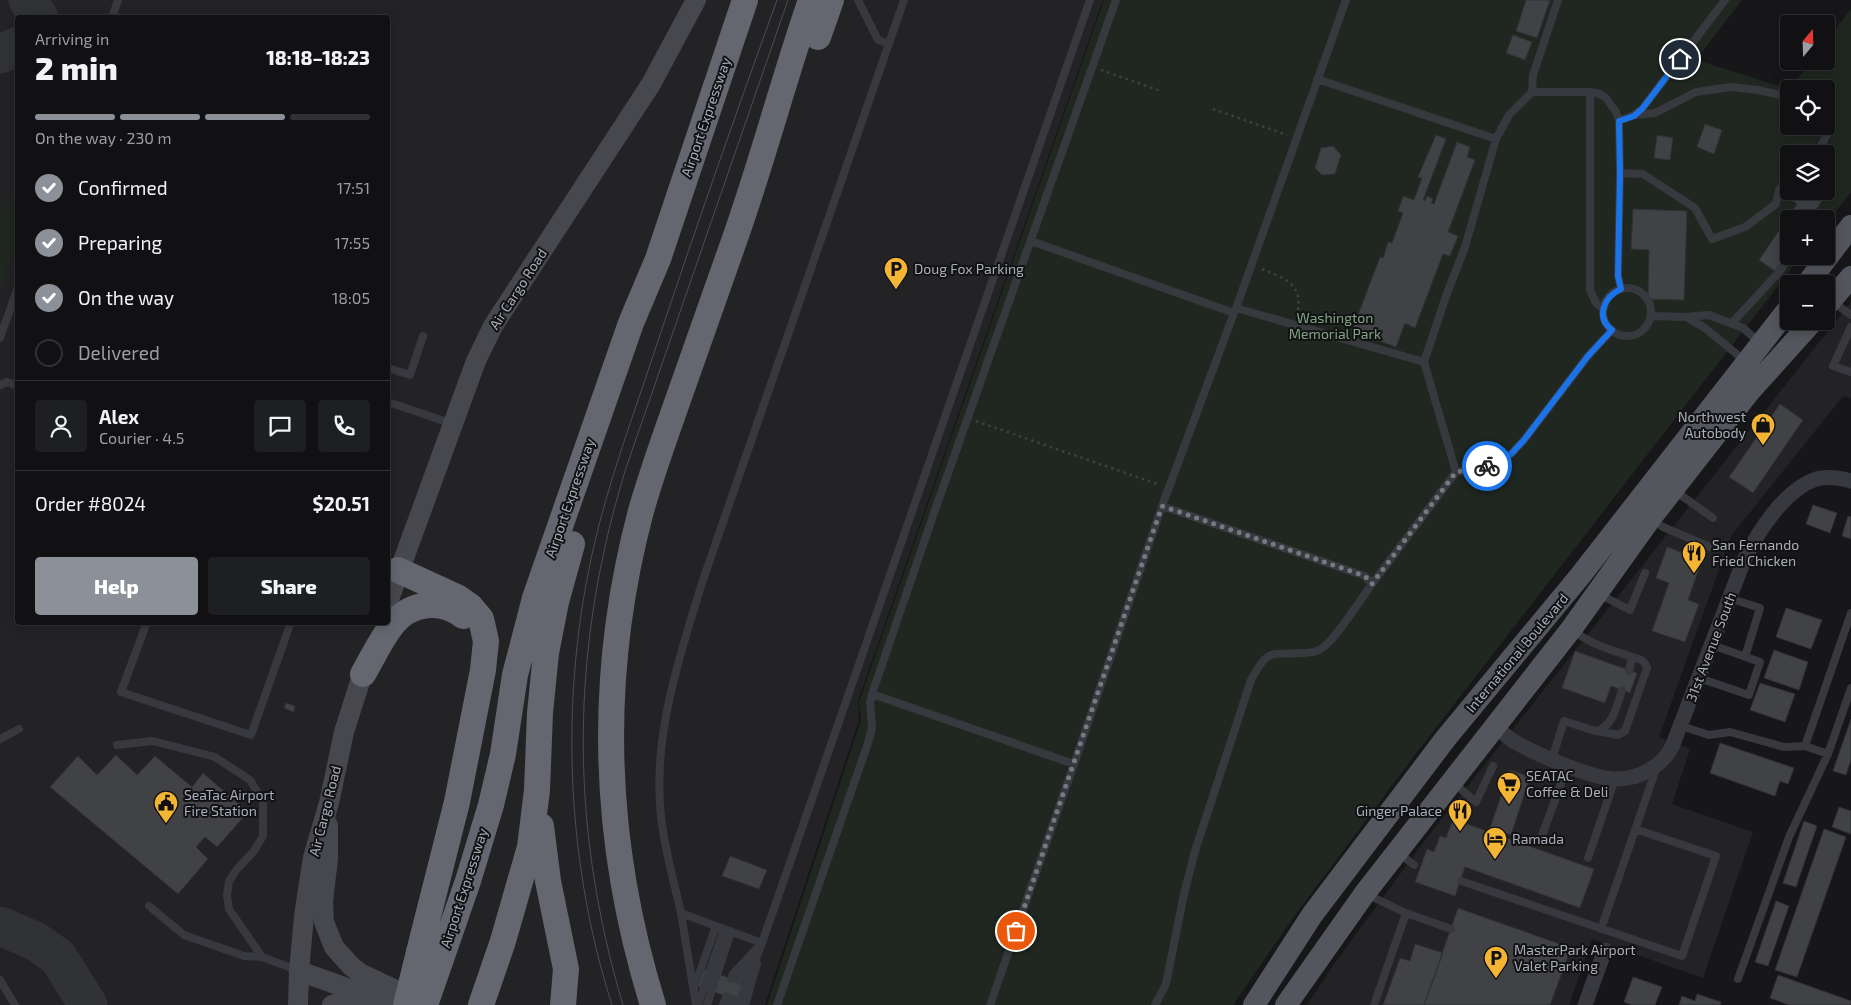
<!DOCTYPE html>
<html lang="en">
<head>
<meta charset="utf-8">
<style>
	body { margin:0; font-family:"Exo 2",sans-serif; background:#1e1f21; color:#f1f3f6; height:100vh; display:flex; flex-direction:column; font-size:19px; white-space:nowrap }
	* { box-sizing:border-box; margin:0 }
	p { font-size:16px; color:#9c9da0 }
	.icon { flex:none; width:28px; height:28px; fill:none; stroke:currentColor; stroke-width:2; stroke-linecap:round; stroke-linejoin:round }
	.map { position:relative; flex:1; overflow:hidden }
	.details { position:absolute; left:15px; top:15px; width:375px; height:610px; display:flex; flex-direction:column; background:#111113; border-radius:5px; box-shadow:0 2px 12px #0003,0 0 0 1px #303133 }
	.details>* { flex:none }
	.needle { width:32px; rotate:19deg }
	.fabs { position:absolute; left:1780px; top:15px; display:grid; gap:10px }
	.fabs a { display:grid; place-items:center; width:55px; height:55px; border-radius:5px; background:#111113; box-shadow:0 2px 12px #0003,0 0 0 1px #303133; font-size:25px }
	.pin { position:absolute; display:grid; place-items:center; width:42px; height:42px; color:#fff; margin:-21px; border:2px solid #fff; border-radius:50%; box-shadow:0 1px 5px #0007 }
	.courier { position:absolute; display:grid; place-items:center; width:50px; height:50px; margin:-25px; border:4px solid #1a73e8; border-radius:50%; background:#fff; color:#222; box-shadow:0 1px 6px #0007 }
	.headline em { font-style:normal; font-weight:800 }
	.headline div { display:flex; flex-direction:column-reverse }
	.headline { display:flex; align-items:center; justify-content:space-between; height:85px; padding:0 20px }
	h1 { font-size:32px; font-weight:800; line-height:38px }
	.bar { display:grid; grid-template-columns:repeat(4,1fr); gap:8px 5px; align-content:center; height:60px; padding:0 20px }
	.bar i { height:6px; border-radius:4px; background:#303133 }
	.bar .active { background:#8c9099 }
	.bar p { grid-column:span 4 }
	.line { display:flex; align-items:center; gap:12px; padding:0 20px; border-top:1px solid #303133 }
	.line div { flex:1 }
	.round { display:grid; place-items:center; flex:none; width:52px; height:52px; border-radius:5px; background:#1e1f21 }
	ol { padding:0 20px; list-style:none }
	li { display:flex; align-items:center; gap:15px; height:55px }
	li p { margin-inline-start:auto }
	li .icon { padding:5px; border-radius:50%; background:#8c9099; color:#fff; stroke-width:4 }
	li:last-child { color:#9c9da0 }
	li i { width:28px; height:28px; border:2px solid #303133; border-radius:50% }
	.button { display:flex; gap:10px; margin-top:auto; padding:10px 20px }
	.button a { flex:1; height:58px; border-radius:5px; background:#8c9099; color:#fff; font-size:20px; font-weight:800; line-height:58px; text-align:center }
	.button a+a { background:#1e1f21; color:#f1f3f6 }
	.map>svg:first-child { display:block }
	.built { fill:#232326; fill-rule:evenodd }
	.green { fill:#1f2720; fill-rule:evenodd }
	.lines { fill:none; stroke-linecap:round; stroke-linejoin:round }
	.taxiway { stroke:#313236; stroke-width:39 }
	.building { fill:#414246; stroke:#313135 }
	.path { stroke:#3e4045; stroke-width:2.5; stroke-dasharray:2.5 4; stroke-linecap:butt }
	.lane { stroke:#38393e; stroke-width:8 }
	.street { stroke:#38393e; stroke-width:15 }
	.secondary { stroke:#46484e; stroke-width:20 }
	.primary { stroke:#54565d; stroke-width:22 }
	.highway { stroke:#64676f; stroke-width:26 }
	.tram { stroke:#4b4d53; stroke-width:1 }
	.highway-bridge { stroke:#64676f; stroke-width:26 }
	.done { stroke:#767981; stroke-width:5; stroke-dasharray:0 9 }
	.route { stroke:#1a73e8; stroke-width:6 }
	.labels { text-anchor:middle; stroke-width:4; stroke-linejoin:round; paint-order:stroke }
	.street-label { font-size:14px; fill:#a9aeb9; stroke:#121214 }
	.poi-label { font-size:14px; fill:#a9aeb9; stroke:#121214; text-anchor:start }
	.park-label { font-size:14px; fill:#80a482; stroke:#121214 }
</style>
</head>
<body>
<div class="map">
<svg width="1851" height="1005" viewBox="0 0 1851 1005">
	<rect width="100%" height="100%" fill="#171719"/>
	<path class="built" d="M0,0h1103l-245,701 1,19 -94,285h-765zM18,18h370v604h-370z
		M1851,302v96l-8,-2 -112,140 -72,201 31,12 -18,55 81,28 -50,146 -111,-39 -23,66h-262l27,-41 91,-124z"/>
	<path class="green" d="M1104,0h638l-46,60 93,29 22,-28h15v-20l25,-32v183l-25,32v-5h-37v37h12l-390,504 -118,158 -60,87h-466l94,-285 -2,-18zM1789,89h37v37h-37zM1789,154h37v37h-37z
		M17,190v53l-17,46v-72l6,-17z"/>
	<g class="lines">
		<path class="taxiway" d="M28,0l11,18
			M0,54l18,-8
			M0,926l35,15 23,16 30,48"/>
	</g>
	<path class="building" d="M1526,0h24l-13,38 -21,-7z
		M1513,35l19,7 -7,18 -19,-7z
		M1705,124l17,6 -8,24 -17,-7z
		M1436,135l10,4 -23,61 2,1 2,-5 6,3 -2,4 3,1 23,-62 13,5 -3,10 8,3 -27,72 10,4 -8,20 -7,-2 -28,74 -10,-5 -9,24 -44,-16 28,-74 3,1 5,-16 4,1 11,-30 -5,-2 5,-15 11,4 8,-22 -4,-1z
		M1657,135l16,3 -3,22 -16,-2z
		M1333,146l8,9 -6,19 -13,1 -7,-7 6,-20z
		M1789,185v6h37v-4l4,2 -20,30h-21v32l-14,20 -16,-11 38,-56 -15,-10z
		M1633,209l54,2 -3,89 -36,-1 1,-49 -18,-1z
		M1780,404l23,16 -50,73 -24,-16z
		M1813,505l24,8 -7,20 -24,-9z
		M1848,516l3,1v22l-9,-3z
		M1667,547l35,13 -14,40 11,4 -14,38 -33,-11 17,-48 -13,-5z
		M1786,608l36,12 -11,29 -35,-12z
		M1774,650l34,12 -9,28 -35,-12z
		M1575,651l62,22 -7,20 -19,-7 -6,17 -43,-15z
		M1760,683l35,11 -10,28 -35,-12z
		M286,703l9,3 -1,6 -10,-4z
		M1851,719v41l-5,15 -13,-4z
		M1720,743l74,25 -6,16 -8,-3 -5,15 -65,-23z
		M116,755l21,20 18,-19 37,31 11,-14 45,39 -31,35 -12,-10 -9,10 12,12 -30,35 -128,-107 28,-31 19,19z
		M1510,770l20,7 -19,58 -21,-7z
		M1839,807l12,4v23l-19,-7z
		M1453,819l141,50 -14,39 -115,-41 -10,29 -40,-14 12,-33 7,3 6,-16 6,2z
		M1804,821l13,5 -21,61 -13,-4z
		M1824,829l22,8 -49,140 -22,-7z
		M730,856l37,14 -8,19 -37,-13z
		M1776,901l13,5 -21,60 -13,-4z
		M1458,908l113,40 -21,57h-126z
		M1415,944l28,9 -19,52h-41l17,-47 10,3z
		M702,968l41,15 -6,17 -42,-15z
		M1778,975l73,26v4h-62l-19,-7z
		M1633,977l29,10 -7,18h-23l-8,-3z
		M1697,994l24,8 -1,3h-41l3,-9 13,5z"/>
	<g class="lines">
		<path class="path" d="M1101,70l60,21
			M1213,109l74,26
			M1262,269c24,10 42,15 35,46
			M976,421l184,64"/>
		<path class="lane" d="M858,0l20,40 11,4
			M112,18l6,-18
			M1317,79l179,60 13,-24 23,-23 1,-17 25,-75
			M1532,92h58l10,2 6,4 10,14 3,9 1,52 -2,103 3,13
			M1590,92v198l6,13 8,6
			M1635,115l20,-2 41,-21 35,-5 27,3 31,7
			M1619,121l15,-6 8,-6 83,-109
			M1817,154l12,-24 1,-13 -4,-3
			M1620,173l23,1 52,34 17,31 33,-12 31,-23 3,-14 10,-14
			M1031,241l203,72 -72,193 -88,258
			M1603 312a24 24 0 1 1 48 0a24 24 0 1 1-48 0Z
			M1833,302l18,13
			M1236,308l188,54 22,-66 19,-49 31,-108
			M1235,311l111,-311
			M1651,316l35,1 23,-2 34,13 16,14
			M1686,317l19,11 40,33
			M1732,323l48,-52 10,-15
			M1851,327l-18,39 18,6
			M0,338l18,-51
			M388,368l22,7 13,-39
			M0,385l7,-3 11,4
			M388,402l65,22
			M1456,472l41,-8 14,-10 13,-14 64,-84 24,-26
			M1675,491l38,27
			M1162,506l203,70 7,8 84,-112 -32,-110
			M1652,520l11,7 47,20
			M1599,594l31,16 15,-37
			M1729,598l31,10 -15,49
			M147,622l-26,70 130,43 40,-113
			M1573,630c18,15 37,19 59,27l-3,14
			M1699,678l50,17 11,-33 -48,-17
			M872,694l202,70 -84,241
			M1681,726l28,9 21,-3 54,15 21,-1 23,8
			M1596,731c17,-4 21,-26 26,-41
			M0,739l19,-10
			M117,745l36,-4 62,16 35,23 13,22v34l-9,15 -17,18 -8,12 -2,15 2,13 33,48
			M1805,746l46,-133
			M1552,759l12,-38 28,9 26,5 7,-4 22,-63c-2,-8 -8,-9 -15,-11
			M1454,783l22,19 17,-36
			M1541,838l27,-73
			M1399,853l15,12
			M1588,858l27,-79
			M1461,881l221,75 34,-100 -81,-27
			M1366,894l40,19 -32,92
			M149,906l35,29 60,21 18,1 35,13
			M681,913l15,92
			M1406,913l45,16
			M1601,929l55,-160
			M762,943l-81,-30c-7,-32 -17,-65 -20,-97 -9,-79 19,-162 42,-236l201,-580
			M731,979l2,-5 26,-28
			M1738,979l51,-142 39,-83 23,-66
			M0,980l15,25
			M739,981l11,-20
			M694,988l22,-62
			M698,1005l26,-76
			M707,1005l24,-73
			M723,1005l3,-9
			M731,1005l2,-6
			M739,1005l23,-62 328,-943
			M745,1005l12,-41
			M777,1005l91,-262 4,-15 -2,-26 2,-8 62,-181 182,-513
			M1155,1005l11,-21 18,-90 11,-43 56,-171c18,-33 19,-25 52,-27 7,0 14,-1 19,-5 14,-9 38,-48 50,-64"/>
		<path class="street" d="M1495,726c7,6 14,13 22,17 21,12 74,35 97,36 24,1 47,-12 58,-32l72,-187c14,-28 40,-70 72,-81 11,-3 24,-1 35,2
			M1585,1005l20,-55"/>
		<path class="secondary" d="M388,602l88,-241 17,-35 158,-242 45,-84
			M328,825v34l-5,42 1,21 10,25 17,19 9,7 59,28
			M299,971l84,30 26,4
			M298,1005l1,-34 5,-55 9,-59 16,-54 15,-71 23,-72
			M332,1005l16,-6h21"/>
		<path class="primary" d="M1807,284l44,-58
			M1826,306l25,-29
			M1254,1005l58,-90 134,-177 134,-162 209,-268
			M1286,1005l79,-112 207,-265 78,-109 99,-127 64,-71"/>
		<path class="highway" d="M818,37l13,-37
			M398,570l59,27 13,9 11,13 5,22 -3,29 -26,132 -38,150
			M363,674c10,-17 18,-35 30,-50 18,-22 48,-25 70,-8
			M541,826l7,55 18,88 -3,36
			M441,959l27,-78 23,-76 12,-51 12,-79 20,-77 96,-275 27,-64 87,-259
			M481,1005l22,-64 27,-94 7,-57 3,-77 6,-60 10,-51 16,-58
			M653,1005c-51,-164 -56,-329 -12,-494 11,-39 25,-77 38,-114 18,-51 36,-102 54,-153 29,-81 50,-163 78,-244"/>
		<path class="tram" d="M612,1005c-49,-154 -53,-324 -13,-480 16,-62 39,-123 59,-184 38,-114 78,-228 119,-341
			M623,1005c-54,-181 -53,-356 3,-537l162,-468"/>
		<path class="highway-bridge" d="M406,1005l13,-53
			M425,1005l16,-46"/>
	</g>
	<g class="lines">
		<path class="done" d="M1016,931l146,-425 203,70 7,8 84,-112 31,-6"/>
		<path class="route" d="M1487,466l10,-2 14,-10 13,-14 64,-84 24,-26c-17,-13 -8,-33 9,-41l-3,-13 2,-103 -1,-52 15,-5 8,-7 38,-50"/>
	</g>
	<defs>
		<symbol id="parking-pin" viewBox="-11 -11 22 30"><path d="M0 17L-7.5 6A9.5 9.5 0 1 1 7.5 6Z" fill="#f4b434" stroke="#121214"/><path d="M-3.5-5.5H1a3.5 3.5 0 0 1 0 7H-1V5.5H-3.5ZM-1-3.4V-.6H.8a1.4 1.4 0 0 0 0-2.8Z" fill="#111"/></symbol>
		<symbol id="shop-pin" viewBox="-11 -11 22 30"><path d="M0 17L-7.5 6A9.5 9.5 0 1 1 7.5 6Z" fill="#f4b434" stroke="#121214"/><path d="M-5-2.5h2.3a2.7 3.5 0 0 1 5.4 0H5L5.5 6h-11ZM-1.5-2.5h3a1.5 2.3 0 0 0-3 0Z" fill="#111"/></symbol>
		<symbol id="restaurant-pin" viewBox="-11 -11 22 30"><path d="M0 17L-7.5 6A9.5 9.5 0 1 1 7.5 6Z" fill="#f4b434" stroke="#121214"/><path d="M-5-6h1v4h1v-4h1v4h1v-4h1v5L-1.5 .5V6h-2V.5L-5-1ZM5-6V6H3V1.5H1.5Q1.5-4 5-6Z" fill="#111"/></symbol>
		<symbol id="supermarket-pin" viewBox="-11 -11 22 30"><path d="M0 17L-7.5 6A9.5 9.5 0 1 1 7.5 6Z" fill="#f4b434" stroke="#121214"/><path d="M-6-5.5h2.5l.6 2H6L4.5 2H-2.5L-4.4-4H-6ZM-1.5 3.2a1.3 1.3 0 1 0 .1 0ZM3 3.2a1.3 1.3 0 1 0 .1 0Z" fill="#111"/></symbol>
		<symbol id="civic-pin" viewBox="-11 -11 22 30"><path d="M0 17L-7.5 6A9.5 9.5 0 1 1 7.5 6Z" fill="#f4b434" stroke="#121214"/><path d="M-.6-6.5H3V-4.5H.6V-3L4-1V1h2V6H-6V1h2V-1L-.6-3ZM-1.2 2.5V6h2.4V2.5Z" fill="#111"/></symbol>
		<symbol id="hotel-pin" viewBox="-11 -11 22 30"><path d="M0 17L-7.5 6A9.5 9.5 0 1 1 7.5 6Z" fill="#f4b434" stroke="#121214"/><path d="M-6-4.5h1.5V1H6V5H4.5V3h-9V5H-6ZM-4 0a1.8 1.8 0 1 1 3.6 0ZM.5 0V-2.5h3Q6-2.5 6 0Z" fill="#111"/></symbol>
	</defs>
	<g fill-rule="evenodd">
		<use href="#parking-pin" x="882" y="255" width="28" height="38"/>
		<use href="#shop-pin" x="1749" y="411" width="28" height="38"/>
		<use href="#restaurant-pin" x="1680" y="539" width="28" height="38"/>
		<use href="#supermarket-pin" x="1495" y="770" width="28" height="38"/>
		<use href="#civic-pin" x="152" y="789" width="28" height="38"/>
		<use href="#restaurant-pin" x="1446" y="797" width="28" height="38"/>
		<use href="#hotel-pin" x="1481" y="825" width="28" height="38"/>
		<use href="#parking-pin" x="1482" y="944" width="28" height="38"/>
	</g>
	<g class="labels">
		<g class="street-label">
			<text transform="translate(706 117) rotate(-71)" y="5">Airport Expressway</text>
			<text transform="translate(518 289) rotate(-57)" y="5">Air Cargo Road</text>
			<text transform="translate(570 498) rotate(-71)" y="5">Airport Expressway</text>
			<text transform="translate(1711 647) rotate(-69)" y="5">31st Avenue South</text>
			<text transform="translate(1517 653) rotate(-50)" y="5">International Boulevard</text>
			<text transform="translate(325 811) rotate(-76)" y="5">Air Cargo Road</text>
			<text transform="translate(464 888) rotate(-72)" y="5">Airport Expressway</text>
		</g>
		<g class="poi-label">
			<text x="914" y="274">Doug Fox Parking</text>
			<text x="1746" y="422" text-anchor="end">Northwest<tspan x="1746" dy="16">Autobody</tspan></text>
			<text x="1712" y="550">San Fernando<tspan x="1712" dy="16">Fried Chicken</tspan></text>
			<text x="1526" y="781">SEATAC<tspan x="1526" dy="16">Coffee &amp; Deli</tspan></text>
			<text x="184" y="800">SeaTac Airport<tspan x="184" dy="16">Fire Station</tspan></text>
			<text x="1442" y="816" text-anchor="end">Ginger Palace</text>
			<text x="1512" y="844">Ramada</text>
			<text x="1514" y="955">MasterPark Airport<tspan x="1514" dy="16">Valet Parking</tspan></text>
		</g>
		<g class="park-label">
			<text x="1335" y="323">Washington<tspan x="1335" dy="16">Memorial Park</tspan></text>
		</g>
	</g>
</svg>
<div class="fabs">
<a><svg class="needle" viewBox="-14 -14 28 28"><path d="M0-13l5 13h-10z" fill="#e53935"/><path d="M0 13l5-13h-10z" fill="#9c9da0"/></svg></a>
<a><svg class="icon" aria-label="locate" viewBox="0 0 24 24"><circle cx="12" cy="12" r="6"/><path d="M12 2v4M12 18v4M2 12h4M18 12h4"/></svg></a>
<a><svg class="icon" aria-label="layers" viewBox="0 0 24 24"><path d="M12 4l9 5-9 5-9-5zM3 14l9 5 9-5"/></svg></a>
<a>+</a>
<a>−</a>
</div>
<div class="pin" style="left:1016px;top:931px;background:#ea580c"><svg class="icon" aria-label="bag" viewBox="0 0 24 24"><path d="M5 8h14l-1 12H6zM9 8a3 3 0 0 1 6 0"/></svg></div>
<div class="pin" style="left:1680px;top:59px;background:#1f2937"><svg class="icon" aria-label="home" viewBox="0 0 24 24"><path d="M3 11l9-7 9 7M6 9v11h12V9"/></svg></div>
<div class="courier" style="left:1487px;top:466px"><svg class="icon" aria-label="bike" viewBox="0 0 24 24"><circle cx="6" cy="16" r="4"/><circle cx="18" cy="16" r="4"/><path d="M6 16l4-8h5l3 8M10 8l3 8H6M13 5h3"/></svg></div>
<section class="details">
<div class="headline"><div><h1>2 min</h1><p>Arriving in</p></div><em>18:18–18:23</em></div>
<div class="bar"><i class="active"></i><i class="active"></i><i class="active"></i><i></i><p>On the way · 230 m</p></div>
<ol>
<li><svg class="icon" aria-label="check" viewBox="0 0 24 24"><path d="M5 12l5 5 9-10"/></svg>Confirmed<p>17:51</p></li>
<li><svg class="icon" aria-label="check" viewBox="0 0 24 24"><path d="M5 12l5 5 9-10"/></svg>Preparing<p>17:55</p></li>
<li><svg class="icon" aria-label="check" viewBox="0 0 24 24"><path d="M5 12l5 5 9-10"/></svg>On the way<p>18:05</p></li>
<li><i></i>Delivered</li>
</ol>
<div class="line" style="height:90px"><a class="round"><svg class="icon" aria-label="person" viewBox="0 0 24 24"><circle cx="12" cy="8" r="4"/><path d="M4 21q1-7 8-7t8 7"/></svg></a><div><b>Alex</b><p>Courier · 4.5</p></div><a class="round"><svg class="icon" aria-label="chat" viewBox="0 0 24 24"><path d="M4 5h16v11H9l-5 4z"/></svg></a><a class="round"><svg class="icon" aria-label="phone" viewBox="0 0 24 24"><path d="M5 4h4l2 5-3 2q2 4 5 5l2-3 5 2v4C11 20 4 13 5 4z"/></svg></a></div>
<div class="line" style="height:65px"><div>Order #8024</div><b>$20.51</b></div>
<div class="button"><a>Help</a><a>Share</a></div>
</section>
</div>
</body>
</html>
